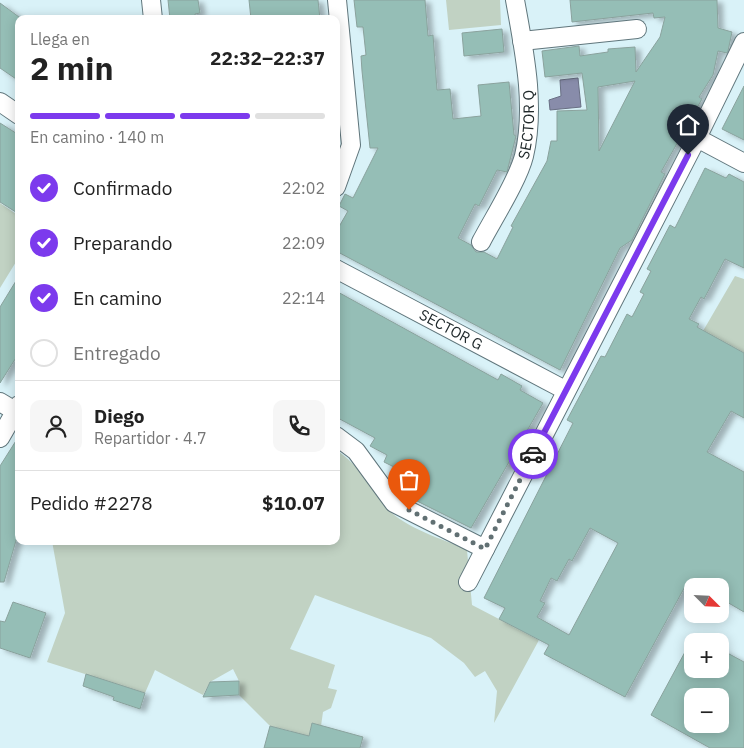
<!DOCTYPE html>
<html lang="es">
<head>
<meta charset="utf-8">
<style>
	body { margin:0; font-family:"IBM Plex Sans",sans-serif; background:#f6f6f6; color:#222; height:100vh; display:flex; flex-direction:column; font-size:19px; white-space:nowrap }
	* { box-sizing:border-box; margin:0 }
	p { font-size:16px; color:#767676 }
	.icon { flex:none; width:28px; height:28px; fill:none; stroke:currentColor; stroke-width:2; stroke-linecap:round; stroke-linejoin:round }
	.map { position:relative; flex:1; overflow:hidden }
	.panel { position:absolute; left:15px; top:15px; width:325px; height:530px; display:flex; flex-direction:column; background:#fff; border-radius:10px; box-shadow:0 2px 12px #0003 }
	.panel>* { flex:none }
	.needle { width:32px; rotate:114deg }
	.buttons { position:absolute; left:684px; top:578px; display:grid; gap:10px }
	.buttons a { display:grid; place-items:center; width:45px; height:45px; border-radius:10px; background:#fff; box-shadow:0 2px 12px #0003; font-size:25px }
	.pin { position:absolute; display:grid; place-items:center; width:42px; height:42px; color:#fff; margin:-51px -21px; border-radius:50% 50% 50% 0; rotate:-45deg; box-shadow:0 0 5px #0007 }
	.pin .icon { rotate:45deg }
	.courier { position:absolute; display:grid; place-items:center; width:50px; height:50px; margin:-25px; border:4px solid #7c3aed; border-radius:50%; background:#fff; color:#222; box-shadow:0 1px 6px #0007 }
	.summary em { font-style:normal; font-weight:700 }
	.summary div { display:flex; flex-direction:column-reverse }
	.summary { display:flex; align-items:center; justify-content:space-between; height:85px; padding:0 15px }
	h1 { font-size:32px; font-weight:700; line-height:38px }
	.bar { display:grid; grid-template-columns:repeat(4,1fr); gap:8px 5px; align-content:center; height:60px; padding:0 15px }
	.bar i { height:6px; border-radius:4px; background:#e0e0e0 }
	.bar .selected { background:#7c3aed }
	.bar p { grid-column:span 4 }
	.line { display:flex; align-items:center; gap:12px; padding:0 15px; border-top:1px solid #e0e0e0 }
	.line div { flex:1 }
	.round { display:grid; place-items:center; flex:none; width:52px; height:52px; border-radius:10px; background:#f6f6f6 }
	ol { padding:0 15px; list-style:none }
	li { display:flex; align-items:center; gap:15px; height:55px }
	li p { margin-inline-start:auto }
	li .icon { padding:5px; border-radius:50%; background:#7c3aed; color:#fff; stroke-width:4 }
	li:last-child { color:#767676 }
	li i { width:28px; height:28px; border:2px solid #e0e0e0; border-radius:50% }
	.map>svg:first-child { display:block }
	.green { fill:#c1d2c3 }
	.water { fill:#888caa; stroke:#696f84 }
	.building { fill:#95beb6; stroke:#8aa29d; fill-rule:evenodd; filter:url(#shadow) }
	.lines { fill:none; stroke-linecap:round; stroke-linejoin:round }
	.minor-casing { stroke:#60767c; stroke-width:20 }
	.minor { stroke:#fff; stroke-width:18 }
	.done { stroke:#617073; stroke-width:5; stroke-dasharray:0 9 }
	.route { stroke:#7c3aed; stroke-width:6 }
	.labels { text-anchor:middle; stroke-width:5; stroke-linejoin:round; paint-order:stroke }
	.street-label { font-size:15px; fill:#212a2c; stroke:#f2fcfe }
</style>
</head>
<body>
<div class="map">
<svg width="744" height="748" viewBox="0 0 744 748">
	<defs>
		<filter id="shadow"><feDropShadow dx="5.5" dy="3" stdDeviation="2.5" flood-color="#0004"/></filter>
	</defs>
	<rect width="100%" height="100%" fill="#d9f2f8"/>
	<path class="green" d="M446,0h54l1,25 -52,5z
		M0,203l19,13v41l-19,31z
		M735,276l9,3v74l-41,-22z
		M336,450c25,16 32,36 50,57 19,22 56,31 81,43l5,55 67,35 -45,83 3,-32 -12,-20 -10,6 -11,-14 -33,-25 -116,-43 -25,54 45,16 -7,23 9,2 -6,18 -8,4 -2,14 -9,-3 -5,22 -18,-4 2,-10 -21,-5 -31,-31v-14l-6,-12 -23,13 -7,13 -48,-25 -10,23 -98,-31 18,-49 -13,-72h284z"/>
	<path class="water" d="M578,78l3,29 -31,3 -1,-10 12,-4 -1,-16z"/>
	<path class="building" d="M168,0h30l2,13 -5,1v5h-25z
		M249,0h69l2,19h-69z
		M354,0h71l3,36 5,-1 4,55 13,-1 3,30 28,-3 -3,-31 31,-3 5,53 2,1 -9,36 -10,-2 -18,36 -4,-2 -17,34 13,7 5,7h8l13,7 16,-32 -2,-1 36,-65 4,-20h6v-30l30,-1 -5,-37 -37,4 -3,-26 37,-5 1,10 28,-4v-3l27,-2 1,25 24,-35 5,-20 -11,1 -1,-5 -81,9 -2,-22h147l1,28 14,4 -4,19 -1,2 -9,-2 -5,24 -14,22 3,2 -41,73 4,2 -33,66 -12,8 -60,122 -224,-119v-19l12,-21 -9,-5 6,-12 8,4 25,-50h-8l-8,-77 -1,-15 5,-1 -3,-28h-6zM635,81l-36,70 -1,-64z
		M0,3l19,14v64l-19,-13z
		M502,29l2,23 -40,4 -2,-23z
		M744,86v54l-22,-11z
		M0,123l19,12v79l-19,-12z
		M705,168l21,10 3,-4 15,8v86l-19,-9 -21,40 -3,-2 -12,22 10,5 -2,3 47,26v65l-13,-7 -24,41 37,20v140l-24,-14v-12h-22l-10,-5 -63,116 -81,-43 5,-9 -50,-26 6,-11 -21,-10 89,-175 -6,-3 34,-64 4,1 22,-43 5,3 12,-23 -4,-2 11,-21 -4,-2 23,-44 5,3zM590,528l28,15 -49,92 -32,-18 8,-14 -5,-2 11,-23 6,3 12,-22 3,2z
		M19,276v77l-19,30v-76z
		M336,291l162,89 3,-6 21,12 -2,4 23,13 -72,125 -56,-28 9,-18 -40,-20 3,-7 -17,-9 5,-8 -39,-21z
		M19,436v94l-15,52h-4v-116z
		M13,602l33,11 -16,45 -30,-10v-27l5,1z
		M692,639v30h28v-20l24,13v86h-34l-59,-33zM692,696h28v28h-28z
		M86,674l59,19 -5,16 -27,-9 1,-3 -31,-11z
		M239,681v14l-36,2 7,-15z
		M312,723l51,14 -3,11h-96l6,-22 39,10z"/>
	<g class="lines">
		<defs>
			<g id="minor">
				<path d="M151,0l2,19"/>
				<path d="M522,41l115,-12"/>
				<path d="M0,102l19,13"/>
				<path d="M697,138l47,25"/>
				<path d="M336,187l15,-42 -14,-145"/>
				<path id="s1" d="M481,242c12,-23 37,-62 43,-86 12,-50 0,-106 -9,-156"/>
				<path id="s2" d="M336,269l229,121"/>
				<path d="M0,402l15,9"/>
				<path d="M336,436l20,15 38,52 91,46"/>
				<path d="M0,438l19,-33"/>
				<path d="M468,582l229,-444 47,-96"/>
			</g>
		</defs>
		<use href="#minor" class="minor-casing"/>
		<use href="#minor" class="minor"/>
	</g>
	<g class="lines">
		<path class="done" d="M409,510l76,39 48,-95"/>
		<path class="route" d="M533,454l155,-299"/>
	</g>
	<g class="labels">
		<g class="street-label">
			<text dy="5" stroke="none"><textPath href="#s1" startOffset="128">SECTOR Q</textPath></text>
			<text dy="5" stroke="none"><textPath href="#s2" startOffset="130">SECTOR G</textPath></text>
		</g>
	</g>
</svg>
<div class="buttons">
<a><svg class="needle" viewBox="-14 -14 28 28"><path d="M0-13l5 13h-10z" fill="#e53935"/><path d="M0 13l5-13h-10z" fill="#767676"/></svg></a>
<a>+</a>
<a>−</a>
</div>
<div class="pin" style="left:409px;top:510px;background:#ea580c"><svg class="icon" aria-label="bag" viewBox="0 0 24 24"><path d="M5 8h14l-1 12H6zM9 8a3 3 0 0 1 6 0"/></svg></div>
<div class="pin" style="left:688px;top:155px;background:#1f2937"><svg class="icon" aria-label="home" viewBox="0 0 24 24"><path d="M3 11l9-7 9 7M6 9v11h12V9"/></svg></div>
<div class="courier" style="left:533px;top:454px"><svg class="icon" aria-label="car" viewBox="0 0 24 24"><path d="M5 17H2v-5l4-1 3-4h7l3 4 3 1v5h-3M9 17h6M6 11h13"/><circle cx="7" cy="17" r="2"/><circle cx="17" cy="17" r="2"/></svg></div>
<section class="panel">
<div class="summary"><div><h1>2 min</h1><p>Llega en</p></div><em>22:32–22:37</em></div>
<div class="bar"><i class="selected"></i><i class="selected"></i><i class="selected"></i><i></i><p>En camino · 140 m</p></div>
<ol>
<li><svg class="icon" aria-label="check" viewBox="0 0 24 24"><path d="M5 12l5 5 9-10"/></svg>Confirmado<p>22:02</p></li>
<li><svg class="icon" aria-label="check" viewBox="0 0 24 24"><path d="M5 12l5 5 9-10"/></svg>Preparando<p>22:09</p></li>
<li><svg class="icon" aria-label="check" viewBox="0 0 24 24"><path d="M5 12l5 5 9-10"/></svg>En camino<p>22:14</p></li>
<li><i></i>Entregado</li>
</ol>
<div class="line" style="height:90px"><a class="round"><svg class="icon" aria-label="person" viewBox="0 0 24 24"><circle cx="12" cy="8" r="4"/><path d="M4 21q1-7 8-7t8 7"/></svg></a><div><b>Diego</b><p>Repartidor · 4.7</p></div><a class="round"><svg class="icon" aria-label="phone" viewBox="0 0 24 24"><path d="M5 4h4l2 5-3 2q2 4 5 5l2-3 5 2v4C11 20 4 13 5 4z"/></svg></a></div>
<div class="line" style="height:65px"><div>Pedido #2278</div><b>$10.07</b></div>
</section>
</div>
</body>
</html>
